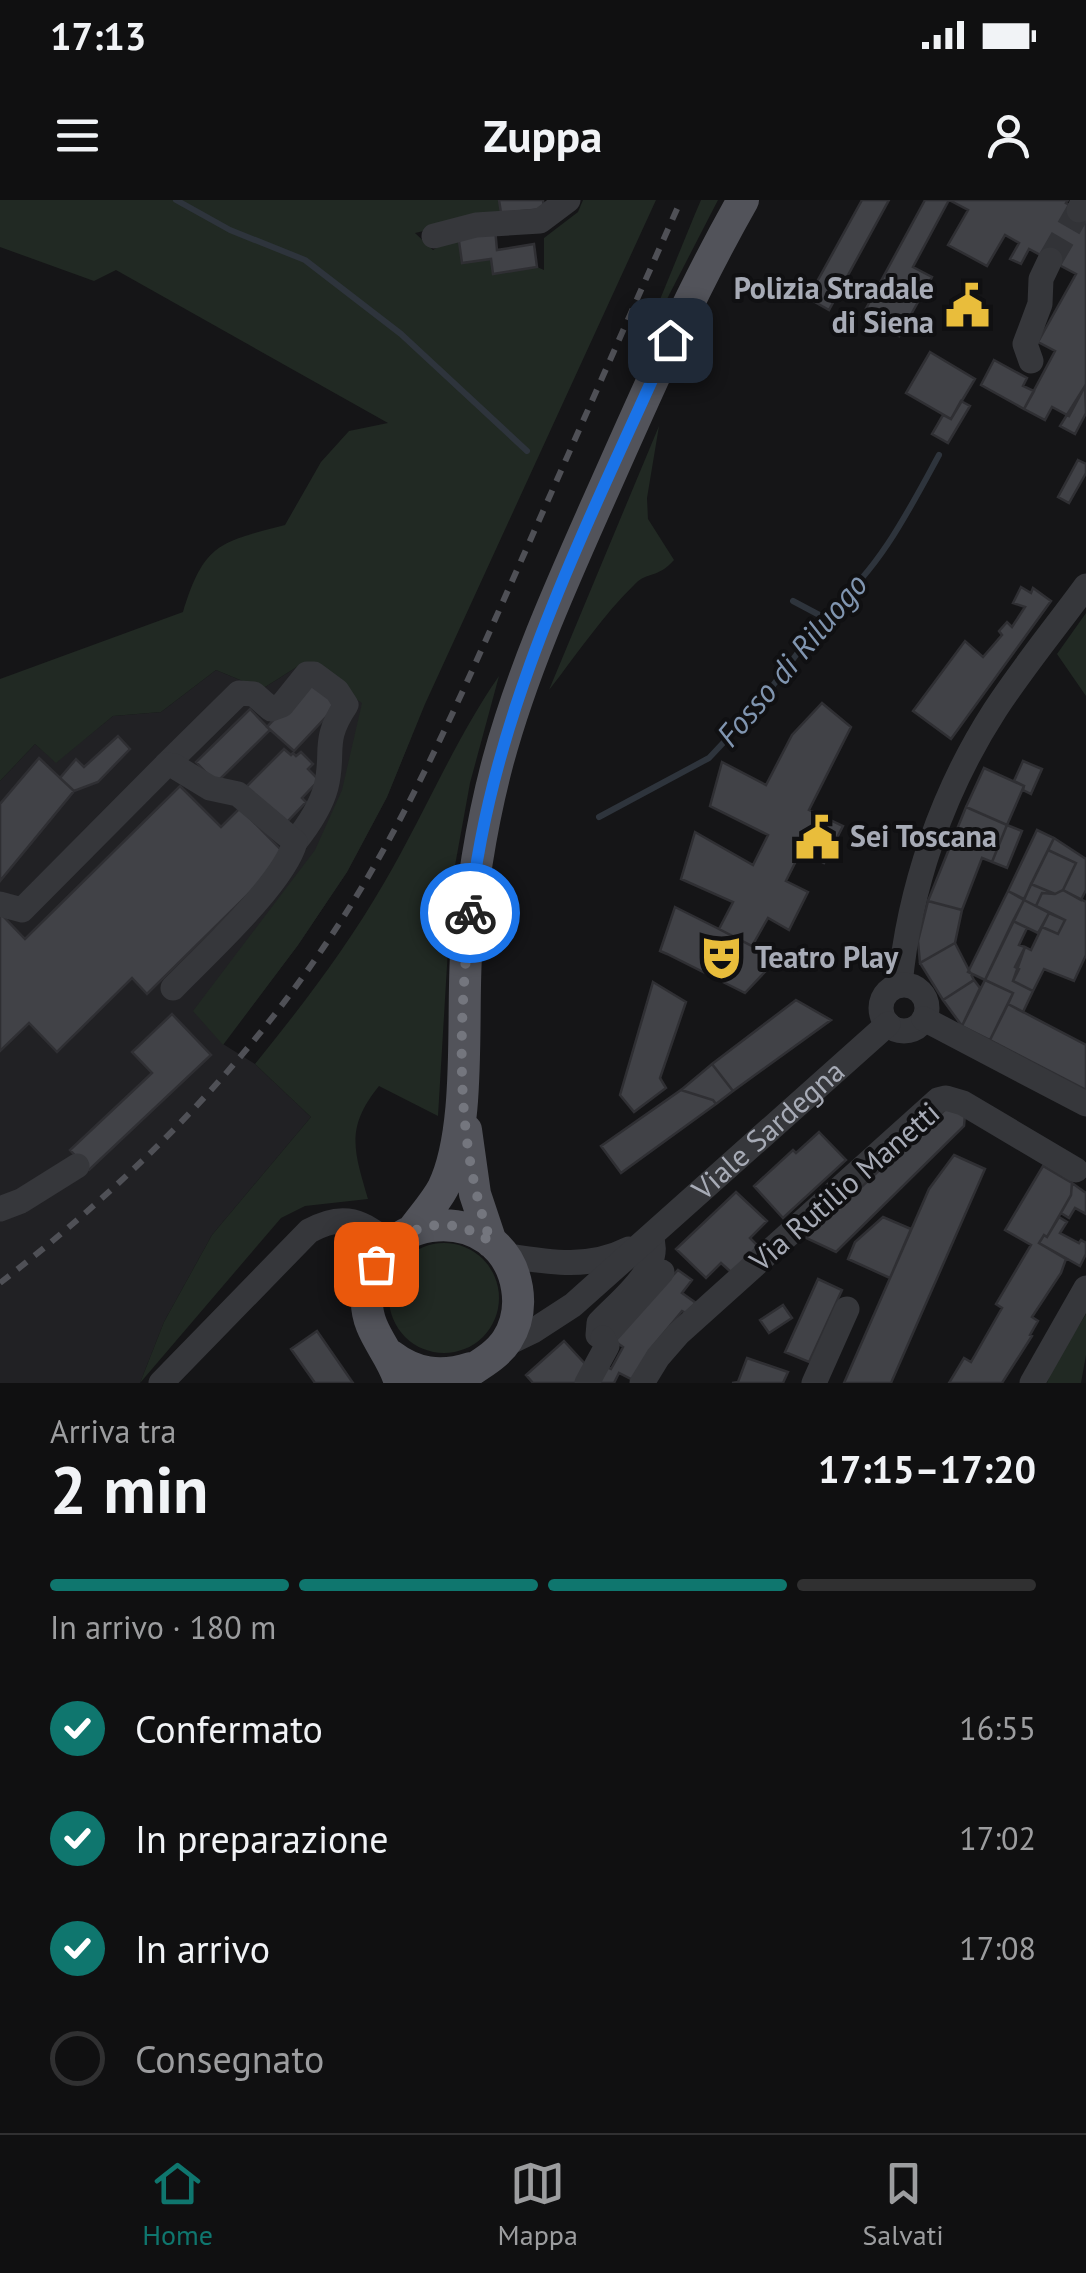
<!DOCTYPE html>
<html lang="it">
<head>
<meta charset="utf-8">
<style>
	body { margin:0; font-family:"PT Sans",sans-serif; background:#1e1e1f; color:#f1f3f6; height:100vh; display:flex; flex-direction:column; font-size:38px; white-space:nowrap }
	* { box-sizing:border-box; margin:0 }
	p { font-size:32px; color:#9c9d9f }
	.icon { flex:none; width:55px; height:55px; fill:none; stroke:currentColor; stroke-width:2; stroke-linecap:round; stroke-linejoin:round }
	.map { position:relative; height:1183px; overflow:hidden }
	.side { display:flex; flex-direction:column; background:#101011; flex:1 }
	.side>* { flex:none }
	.pin { position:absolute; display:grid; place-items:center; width:85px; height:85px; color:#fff; margin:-42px; border-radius:20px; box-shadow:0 5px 15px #0006 }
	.courier { position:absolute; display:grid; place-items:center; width:100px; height:100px; margin:-50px; border:8px solid #1a73e8; border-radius:50%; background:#fff; color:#222; box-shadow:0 2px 12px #0007 }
	.overview em { font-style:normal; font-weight:800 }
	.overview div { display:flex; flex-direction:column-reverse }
	.overview { display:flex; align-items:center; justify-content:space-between; height:170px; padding:0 50px }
	h1 { font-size:65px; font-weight:800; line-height:75px }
	.bar { display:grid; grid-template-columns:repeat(4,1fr); gap:15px 10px; align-content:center; height:120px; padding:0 50px }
	.bar i { height:12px; border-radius:8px; background:#303031 }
	.bar .selected { background:#0f766e }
	.bar p { grid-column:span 4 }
	ol { padding:0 50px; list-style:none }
	li { display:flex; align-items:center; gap:30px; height:110px }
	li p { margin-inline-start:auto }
	li .icon { padding:10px; border-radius:50%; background:#0f766e; color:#fff; stroke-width:4 }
	li:last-child { color:#9c9d9f }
	li i { width:55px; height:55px; border:5px solid #303031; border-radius:50% }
	.status { display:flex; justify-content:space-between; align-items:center; height:70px; padding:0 50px; background:#101011; direction:ltr }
	.status svg { height:28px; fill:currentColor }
	header { display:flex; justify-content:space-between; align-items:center; height:130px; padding:0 50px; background:#101011; font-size:45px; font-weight:800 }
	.dock { display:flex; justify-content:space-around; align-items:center; height:140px; border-top:2px solid #303031; background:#101011; font-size:28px; color:#9c9d9f }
	.dock a { display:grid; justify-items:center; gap:5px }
	.dock .selected { color:#0f766e }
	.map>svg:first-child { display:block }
	.built { fill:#212124 }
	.green { fill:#212923 }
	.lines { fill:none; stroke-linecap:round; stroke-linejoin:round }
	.stream { stroke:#2e343c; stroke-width:6 }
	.building { fill:#414247; stroke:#2f2f33; stroke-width:2.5 }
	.minor-tunnel { stroke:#323337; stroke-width:25; stroke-dasharray:25 12; stroke-linecap:butt }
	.minor { stroke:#36373b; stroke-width:25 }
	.major { stroke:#52535a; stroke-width:32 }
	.rail { stroke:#4f5056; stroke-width:6; stroke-dasharray:12 10; stroke-linecap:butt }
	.done { stroke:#74767e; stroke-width:10; stroke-dasharray:0 18 }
	.route { stroke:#1a73e8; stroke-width:12 }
	.labels { text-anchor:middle; stroke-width:8; stroke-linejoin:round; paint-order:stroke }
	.poi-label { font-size:30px; font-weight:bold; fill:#a7abb6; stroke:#101012; text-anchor:start }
	.street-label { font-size:30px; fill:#a7abb6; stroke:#101012 }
	.water-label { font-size:32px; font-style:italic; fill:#8095b0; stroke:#101012 }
</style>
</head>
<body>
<div class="status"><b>17:13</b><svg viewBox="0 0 49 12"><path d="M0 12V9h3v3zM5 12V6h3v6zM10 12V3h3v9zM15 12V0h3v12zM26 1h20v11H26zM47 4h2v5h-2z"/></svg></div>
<header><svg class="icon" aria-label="menu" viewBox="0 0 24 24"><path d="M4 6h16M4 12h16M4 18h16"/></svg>Zuppa<svg class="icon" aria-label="person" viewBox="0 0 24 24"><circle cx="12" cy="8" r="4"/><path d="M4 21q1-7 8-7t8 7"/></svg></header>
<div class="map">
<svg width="1086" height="1183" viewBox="0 0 1086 1183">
	<rect width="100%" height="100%" fill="#151517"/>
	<path class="built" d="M303,463l109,72 -25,62 -40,75 -49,73 -75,99 32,20 56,53 -99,118 -48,87 -24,61h-140v-602l35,-37 21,18 57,-46 48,-4 55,-42 46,19z"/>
	<path class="green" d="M0,0h499l2,13 -86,20 18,17 25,-16 33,25 2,14 44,-6 7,3v-32l34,-26 5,-12h73l-231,504 -38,93 -40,75 -49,73 -75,100 -30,-34 122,-161 27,-60 20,-87 -59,-40 -41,26 -46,-19 -55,42 -48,4 -57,47 -21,-19 -35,37v-102l183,-67c21,-69 37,-70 102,-87l36,-63 28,-31 39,-8 -272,-153 -22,11 -94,-34z
		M701,0h17l-84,163 61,-149z
		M659,226l-12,72 1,21 26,41c-17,19 -26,11 -39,24 -32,31 -58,70 -86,106z
		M1086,413v83l-29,-42z
		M499,476l-29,107 -18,99 -14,234 -59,-30c-34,42 -25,65 -11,113l-63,7 -24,12 -141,165 24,-61 48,-87 99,-118 -56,-53c47,-58 92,-117 129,-181 40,-68 70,-142 115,-207z
		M389 1098a55 55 0 1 1 110 0a55 55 0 1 1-110 0Z
		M1086,1114v41l-5,28h-34l6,-16z"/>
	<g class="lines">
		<path class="stream" d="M176,0l54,30 75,30 96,74 126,117
			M793,401l32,17
			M599,617l110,-59 46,-49 77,-101c48,-40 77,-98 107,-153"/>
	</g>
	<path class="building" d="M499,0h44l1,9 -43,4z
		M862,0h27l-60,110 -21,-12z
		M925,0h143l-2,3 20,11v170l-17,32 -17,-9 -7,13 -21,-11 31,-58 -17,-9 38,-68 -47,-25 -8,15 -11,-5 9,-16 -14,-8 -18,31 -39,-21 20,-35 -19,-10 -36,67 19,10 -33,59 -37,-20z
		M495,28l2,22 37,-6 3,23 -44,7 -2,-15 -29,4 -4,-29z
		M930,152l45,27 -24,40 -45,-26z
		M994,160l33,18 -4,8 11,5 -10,18 -43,-24z
		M1085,186l1,27 -11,21 -15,-8z
		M961,201l9,5 -22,37 -16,-9 11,-19 8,4z
		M1078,260l8,4v9l-17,30 -11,-6z
		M1021,387l10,6 2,-5 18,13 -100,138 -38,-28 52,-70 18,16 19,-22 -3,-4 8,-9 5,5 13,-20 -12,-4z
		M312,478l27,25 -45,48 -27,-24z
		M822,503l29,24 -42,83 34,16 -19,37 -23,-12 -15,30 22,11 -19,38 -21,-12 -16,28 -33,-17 14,-27 -52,-23 14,-47 58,33 15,-30 -58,-29 12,-44 44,23 26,-50z
		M250,509l20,21 -54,53 -20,-21z
		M118,536l12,13 -32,33 -24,9 -14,-13 16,-19 8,8z
		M284,549l7,6 2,-2 3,3 5,-4 12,12 -5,5 11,11 -17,18 4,4 -21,22 -39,-37z
		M39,558l35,33 -74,90v-77z
		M1023,561l19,8 -11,25 -8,-4 1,-4 -10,-5z
		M984,568l40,18 -17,39 -41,-18z
		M180,586l41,41 19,-19 47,48 -140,138 -15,-16 -75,74 -28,-29 -29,28v-138l25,26z
		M966,607l41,18 -15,37 -10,-4 -20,52 -34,-9z
		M1007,625l15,6 -15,37 -15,-6z
		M1037,630l17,8 -30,61 -16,-8z
		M1054,638l32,21v31l-5,10 -18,-10 13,-27 -28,-13z
		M1048,650l28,13 -13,27 -8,4 -24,-10z
		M1031,684l24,10 -13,-1 -6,13 -12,-6z
		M1063,690l23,12v53l-12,26 -30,-12 -11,22 -20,-10 6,-12 -4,-2 10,-20 6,3 11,-23 16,7 7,-14 -29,-14 6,-13 13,1z
		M1008,691l16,9 -39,80 -17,-8z
		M1024,700l25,13 -11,20 -25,-12z
		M928,701l34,9 -7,33 -35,20 -2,-22z
		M675,707l44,22 58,30 -32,34 -78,-39 -7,-3z
		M1049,713l16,7 -7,14 -16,-7z
		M1013,721l14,7 -8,17 6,2 -12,34 20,10 -10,21 -15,-8 5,-11 -28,-13z
		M955,743l19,37 -31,20 -23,-37z
		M974,780l6,8 -18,38 -19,-26z
		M985,780l28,13 -23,47 -28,-14z
		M653,782l33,20 -26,76 6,10 -32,24 -14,-17z
		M796,800l35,20 -98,71 -21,-27z
		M1008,804l78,41v45l-96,-50z
		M172,814l39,41 -122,115 -19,-20 82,-77 -20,-21z
		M712,864l21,27 -17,13 -3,-4 -32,-10z
		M681,890l32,10 3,4 -95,69 -20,-27z
		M951,904l14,11 -1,11 -128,126 -30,-14z
		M819,932l27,28 -63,58 -29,-32 39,-36 3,3z
		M954,955l31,14 -94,214h-47l85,-194z
		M1043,966l29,17 -1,12 -24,42 -3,-2 -5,8 27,16 -5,14 -29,44 6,4 -8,14 2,1 -30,47h-53l15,-25 7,4 31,-54 -6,-4 35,-59 -26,-15z
		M1072,983l14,10v21l-11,-6 -6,10 -8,-5 10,-18z
		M736,992l31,29 -17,17 8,8 -26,27 -11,-10 -15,15 -30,-29z
		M883,1017l28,12 -21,49 -42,-19 7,-17z
		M1059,1017l8,5 -7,11 19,10 2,-3 5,3v11l-6,12 -41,-23 5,-8 3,2z
		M678,1070l14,10 -10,13 14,10 -10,10 -4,-2 -32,39 -17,30 -14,-7 -5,10h-22l10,-18 9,4 12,-22 -11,-8z
		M818,1079l24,11 -33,72 -24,-10z
		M783,1105l9,13 -23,15 -9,-13z
		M317,1131l36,52h-38l-24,-34z
		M564,1141l24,26 -11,16h-44l-7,-8z
		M747,1158l41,14 -5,11h-51l6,-1z"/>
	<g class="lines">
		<path class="minor-tunnel" d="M1050,60l29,-50"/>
		<g class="minor">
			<path d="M1079,10l5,-10"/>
			<path d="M434,36l42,-11 64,-4 28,-21"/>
			<path d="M1031,161l-6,-17 15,-40 1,-25 9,-19"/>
			<path d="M166,565l73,-72 15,1 17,15 11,-4 25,-31h7l23,17 9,14c-25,37 -11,46 -20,82 -5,19 -19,40 -31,55"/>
			<path d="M0,704l22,6 144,-145 8,1 36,22 28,6 57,48c-11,41 -90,113 -122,146"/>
			<path d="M900,785c9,-96 42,-193 95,-275 28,-43 61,-83 91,-124"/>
			<circle cx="904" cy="808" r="23"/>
			<path d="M924,819l162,85"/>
			<path d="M0,1009l21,-8 56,-35"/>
			<path d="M651,1037c13,32 -33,65 -52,86l-1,12 5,3 59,-66"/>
			<path d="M503,1055c44,7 85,15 126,-6"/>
			<path id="s1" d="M504,1145l29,-14 40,-26 315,-281"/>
			<path d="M161,1183l148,-152c36,-20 52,-9 83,13"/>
			<path d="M587,1183l20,-37 -4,-8"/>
			<path d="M642,1183l16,-26 20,-23 260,-234 8,-2 17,5 113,67"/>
			<path d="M814,1183l33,-74"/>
			<path d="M1032,1183l54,-95"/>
		</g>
		<path class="major" d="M466,930l9,64 16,48
			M412,1031c10,-14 23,-28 31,-43 28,-57 19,-167 23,-232 5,-66 15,-131 32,-195 25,-92 65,-180 104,-268 44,-99 87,-198 141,-293
			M390,1155c25,19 50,23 81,13
			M400,1183c-8,-31 -35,-51 -33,-85 2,-90 135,-100 150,-10 3,18 0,36 -10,52 -12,19 -37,29 -54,43"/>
		<path class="rail" d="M0,1083c124,-96 235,-205 323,-335 78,-114 134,-243 190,-369 56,-126 112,-253 168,-379"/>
	</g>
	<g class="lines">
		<path class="done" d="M376,1064c28,-42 74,-51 115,-22 -38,-105 -32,-219 -21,-329"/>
		<path class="route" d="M470,713c21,-204 118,-388 200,-573"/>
	</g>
	<defs>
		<symbol id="civic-bare" viewBox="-9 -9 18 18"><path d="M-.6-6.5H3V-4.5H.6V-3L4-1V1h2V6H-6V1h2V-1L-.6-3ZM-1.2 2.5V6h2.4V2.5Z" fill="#e9bd3b" stroke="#101012" stroke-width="2.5" paint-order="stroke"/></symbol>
		<symbol id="theatre-bare" viewBox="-9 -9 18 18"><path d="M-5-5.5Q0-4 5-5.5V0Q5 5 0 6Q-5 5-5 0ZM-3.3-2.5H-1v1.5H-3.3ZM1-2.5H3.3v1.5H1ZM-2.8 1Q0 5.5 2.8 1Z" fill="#e9bd3b" stroke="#101012" stroke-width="2.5" paint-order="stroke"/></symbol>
	</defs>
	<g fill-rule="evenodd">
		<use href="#civic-bare" x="936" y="74" width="63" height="63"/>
		<use href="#civic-bare" x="786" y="606" width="63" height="63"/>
		<use href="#theatre-bare" x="690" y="726" width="63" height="63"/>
	</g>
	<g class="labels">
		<g class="poi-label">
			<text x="934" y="99" text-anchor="end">Polizia Stradale<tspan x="934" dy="34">di Siena</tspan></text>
			<text x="850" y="647">Sei Toscana</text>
			<text x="755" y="768">Teatro Play</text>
		</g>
		<g class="street-label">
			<text dy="10" stroke="none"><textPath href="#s1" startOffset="342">Viale Sardegna</textPath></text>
			<text transform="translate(845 987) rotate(-41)" y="10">Via Rutilio Manetti</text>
		</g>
		<g class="water-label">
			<text transform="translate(792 460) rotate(-50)" y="11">Fosso di Riluogo</text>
		</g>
	</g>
</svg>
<div class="pin" style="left:376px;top:1064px;background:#ea580c"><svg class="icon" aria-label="bag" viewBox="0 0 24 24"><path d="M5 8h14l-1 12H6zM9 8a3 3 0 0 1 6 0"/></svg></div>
<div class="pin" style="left:670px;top:140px;background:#1f2937"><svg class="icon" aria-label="home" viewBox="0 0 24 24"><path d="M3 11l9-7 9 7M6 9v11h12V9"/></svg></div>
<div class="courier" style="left:470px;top:713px"><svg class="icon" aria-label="bike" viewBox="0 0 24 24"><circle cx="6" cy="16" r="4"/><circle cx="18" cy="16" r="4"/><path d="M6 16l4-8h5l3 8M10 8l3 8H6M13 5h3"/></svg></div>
</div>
<section class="side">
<div class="overview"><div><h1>2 min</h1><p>Arriva tra</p></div><em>17:15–17:20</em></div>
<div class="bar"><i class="selected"></i><i class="selected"></i><i class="selected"></i><i></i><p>In arrivo · 180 m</p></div>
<ol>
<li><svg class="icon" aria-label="check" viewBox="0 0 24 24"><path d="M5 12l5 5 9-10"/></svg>Confermato<p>16:55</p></li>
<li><svg class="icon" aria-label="check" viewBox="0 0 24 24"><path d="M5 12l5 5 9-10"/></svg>In preparazione<p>17:02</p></li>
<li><svg class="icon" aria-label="check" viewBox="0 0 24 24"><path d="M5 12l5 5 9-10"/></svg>In arrivo<p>17:08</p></li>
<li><i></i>Consegnato</li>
</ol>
</section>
<nav class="dock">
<a class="selected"><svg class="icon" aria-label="home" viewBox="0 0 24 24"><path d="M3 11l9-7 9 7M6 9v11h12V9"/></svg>Home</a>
<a><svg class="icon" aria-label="map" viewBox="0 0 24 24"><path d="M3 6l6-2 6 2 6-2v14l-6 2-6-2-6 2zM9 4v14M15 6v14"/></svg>Mappa</a>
<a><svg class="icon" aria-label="saved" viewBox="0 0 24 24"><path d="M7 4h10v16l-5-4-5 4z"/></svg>Salvati</a>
</nav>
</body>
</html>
